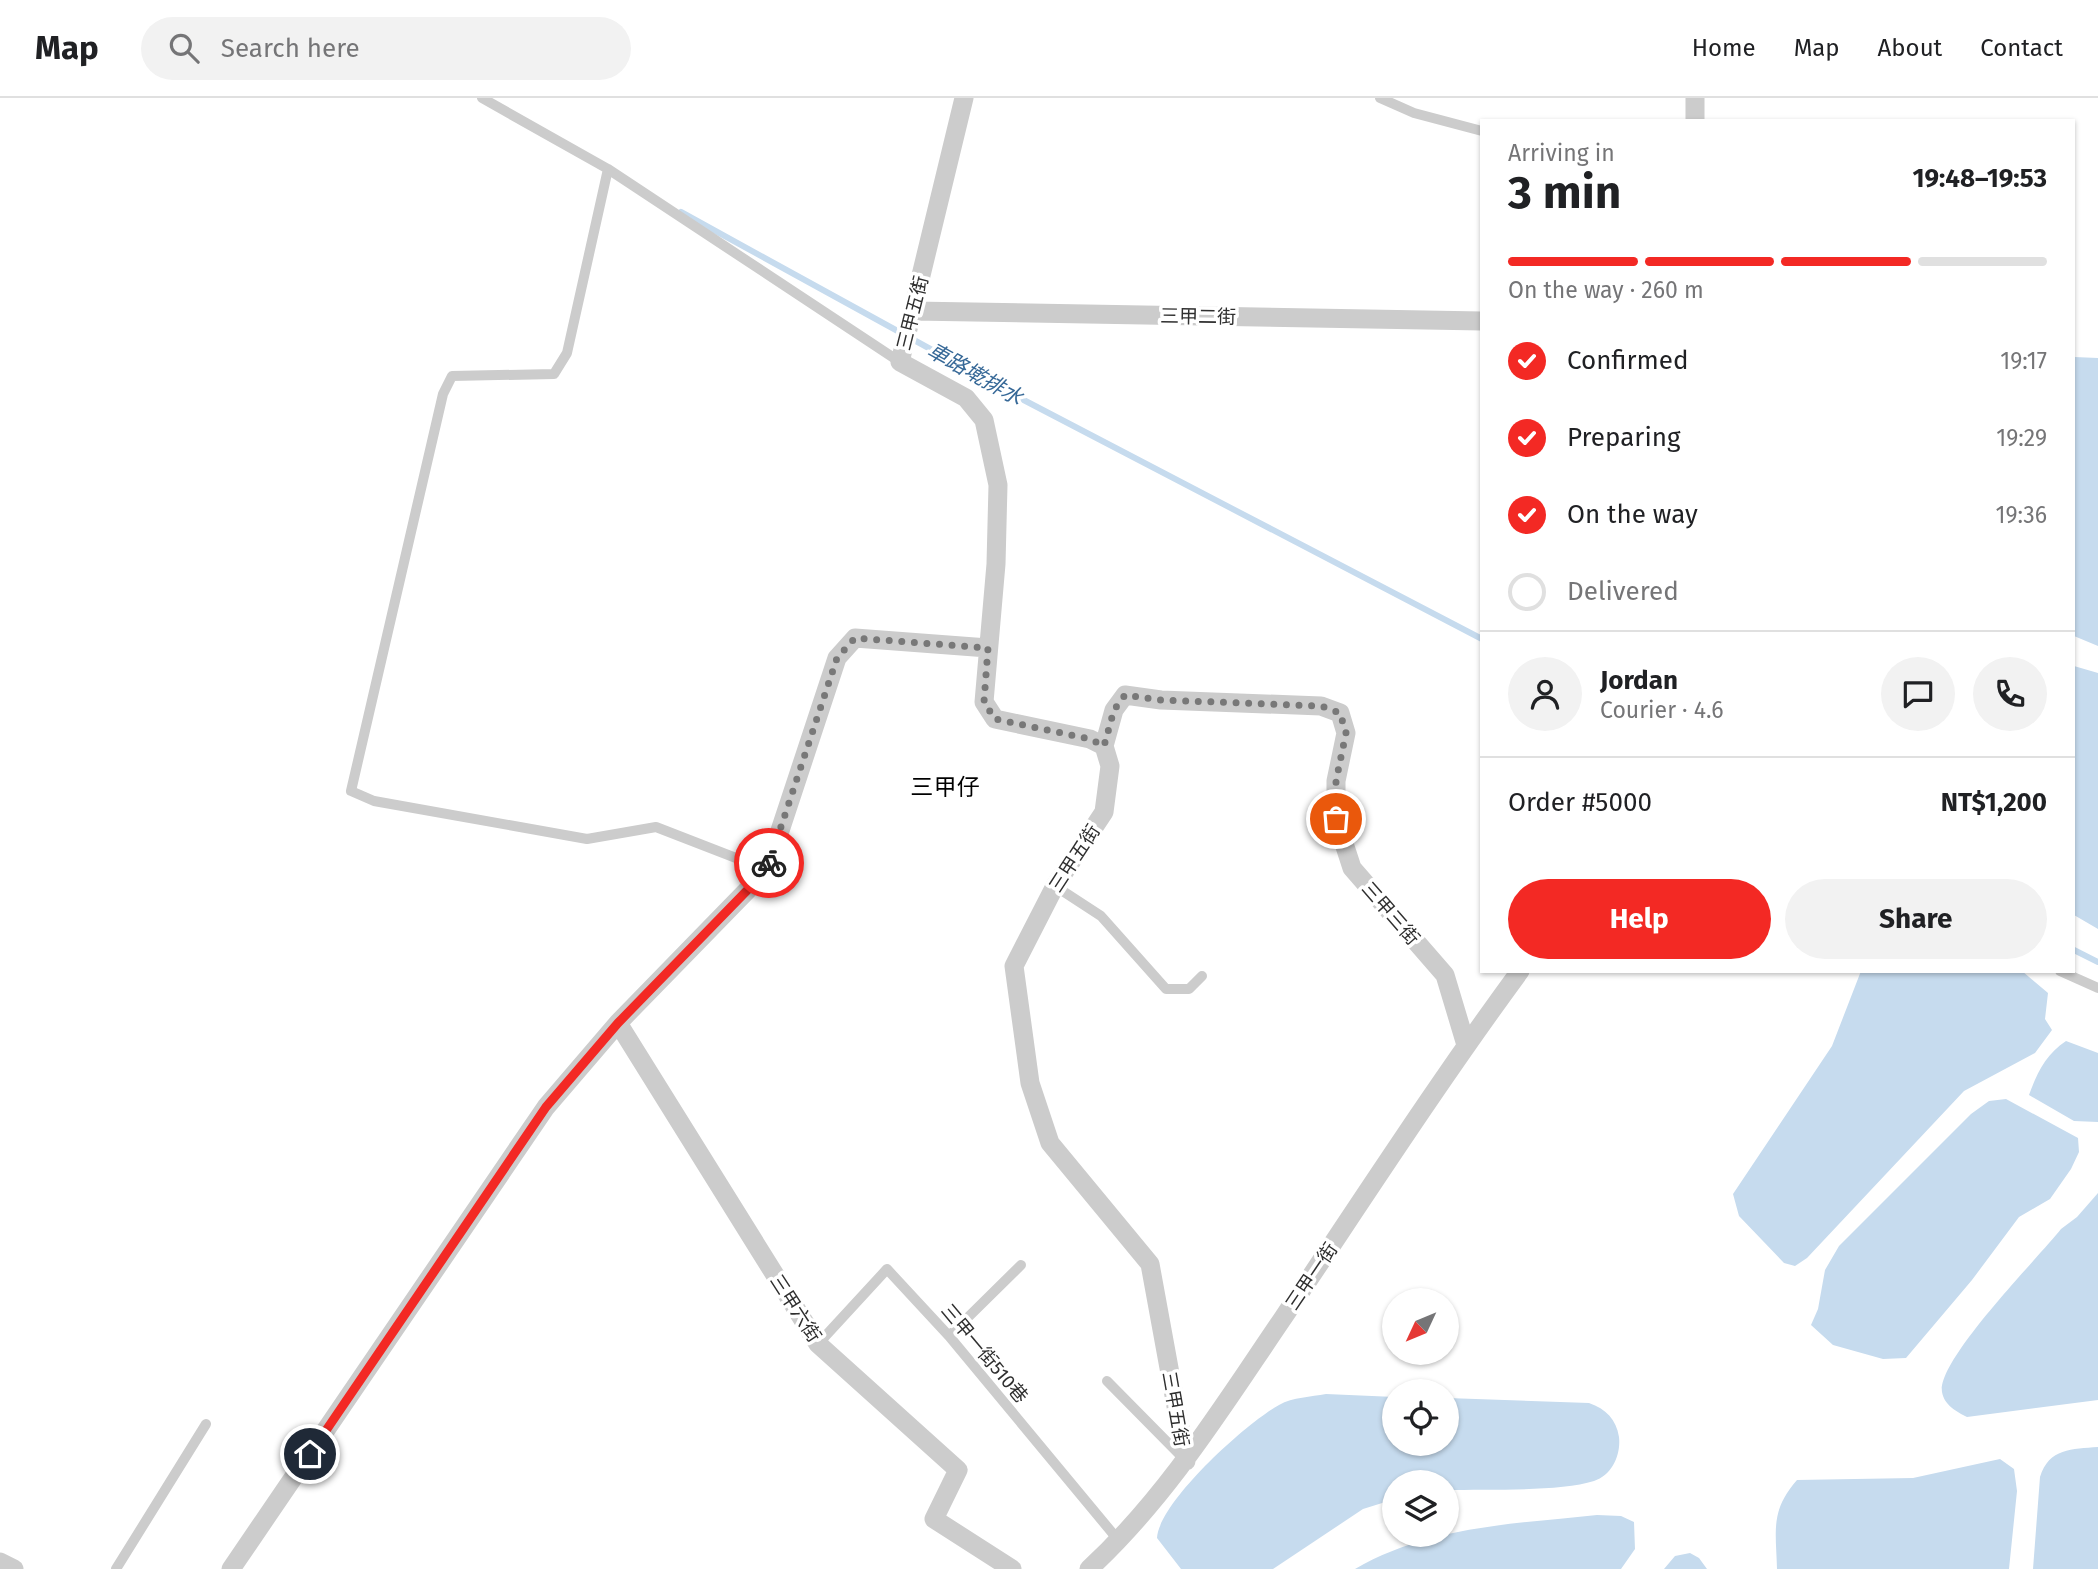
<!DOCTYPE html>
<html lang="en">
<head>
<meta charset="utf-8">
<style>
	body { margin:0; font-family:"Fira Sans","Noto Sans TC",sans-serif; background:#f2f2f2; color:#202124; height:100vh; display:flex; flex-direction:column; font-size:26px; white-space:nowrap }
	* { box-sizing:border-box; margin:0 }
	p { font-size:23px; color:#757577 }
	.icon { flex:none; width:38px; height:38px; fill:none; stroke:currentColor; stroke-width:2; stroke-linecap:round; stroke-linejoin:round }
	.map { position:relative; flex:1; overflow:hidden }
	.panel { position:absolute; left:1480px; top:21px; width:595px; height:854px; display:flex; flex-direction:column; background:#fff; border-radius:0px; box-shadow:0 2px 5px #0004 }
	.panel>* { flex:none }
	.needle { width:46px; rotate:226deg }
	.fabs { position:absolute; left:1382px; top:1190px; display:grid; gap:14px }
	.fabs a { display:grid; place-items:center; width:77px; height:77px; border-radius:50%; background:#fff; box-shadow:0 2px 5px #0004; font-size:35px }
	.pin { position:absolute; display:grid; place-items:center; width:60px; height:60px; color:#fff; margin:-30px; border:4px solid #fff; border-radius:50%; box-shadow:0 2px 7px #0007 }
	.courier { position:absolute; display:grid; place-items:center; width:70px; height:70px; margin:-35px; border:5px solid #f32924; border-radius:50%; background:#fff; color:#222; box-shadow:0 2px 9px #0007 }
	.overview em { font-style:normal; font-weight:700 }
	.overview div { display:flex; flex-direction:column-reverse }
	.overview { display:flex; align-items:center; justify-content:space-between; height:119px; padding:0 28px }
	h1 { font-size:46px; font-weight:700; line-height:52px }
	.bar { display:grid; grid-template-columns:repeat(4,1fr); gap:10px 7px; align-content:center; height:84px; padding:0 28px }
	.bar i { height:9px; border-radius:5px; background:#e0e0e0 }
	.bar .on { background:#f32924 }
	.bar p { grid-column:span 4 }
	.line { display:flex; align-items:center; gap:18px; padding:0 28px; border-top:2px solid #e0e0e0 }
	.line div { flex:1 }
	.round { display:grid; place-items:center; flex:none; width:74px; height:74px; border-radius:37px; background:#f2f2f2 }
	ol { padding:0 28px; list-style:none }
	li { display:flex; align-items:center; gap:21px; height:77px }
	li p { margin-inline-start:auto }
	li .icon { padding:7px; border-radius:50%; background:#f32924; color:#fff; stroke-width:4 }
	li:last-child { color:#757577 }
	li i { width:38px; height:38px; border:4px solid #e0e0e0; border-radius:50% }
	.cta { display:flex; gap:14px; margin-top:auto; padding:14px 28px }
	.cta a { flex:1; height:80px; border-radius:42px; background:#f32924; color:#fff; font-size:28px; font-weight:700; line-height:80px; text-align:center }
	.cta a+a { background:#f2f2f2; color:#202124 }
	header { display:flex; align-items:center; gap:42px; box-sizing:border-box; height:98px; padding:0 35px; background:#fff; border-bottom:2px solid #e0e0e0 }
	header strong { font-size:33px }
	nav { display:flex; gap:38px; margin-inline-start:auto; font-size:24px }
	.search { width:490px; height:63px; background:#f2f2f2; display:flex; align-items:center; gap:18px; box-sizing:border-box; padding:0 24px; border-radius:38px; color:#757577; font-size:26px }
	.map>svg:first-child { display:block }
	.water { fill:#c6dbee }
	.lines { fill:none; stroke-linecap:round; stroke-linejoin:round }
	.stream { stroke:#c6dbee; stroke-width:6 }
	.lane { stroke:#ccc; stroke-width:10 }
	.street { stroke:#ccc; stroke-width:19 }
	.done { stroke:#787878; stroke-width:7; stroke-dasharray:0 12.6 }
	.route { stroke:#f32924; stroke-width:9 }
	.labels { text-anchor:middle; stroke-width:7; stroke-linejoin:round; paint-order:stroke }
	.street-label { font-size:19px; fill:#2f2f2f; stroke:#fff }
	.water-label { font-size:21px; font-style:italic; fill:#366897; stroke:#fff }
	.quarter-label { font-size:23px; fill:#000; stroke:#fff }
</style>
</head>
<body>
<header>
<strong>Map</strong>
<div class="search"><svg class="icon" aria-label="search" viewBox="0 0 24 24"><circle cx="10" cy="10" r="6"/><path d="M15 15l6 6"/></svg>Search here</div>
<nav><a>Home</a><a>Map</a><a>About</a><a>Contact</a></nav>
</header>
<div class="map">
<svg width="2098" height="1471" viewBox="0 0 2098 1471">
	<rect width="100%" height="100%" fill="#fff"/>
	<path class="water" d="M2074,259l24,1v288l-24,-10z
		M2074,568l24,7v256l-24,-14z
		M1861,873h161l26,22 -3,26 7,11 -17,23 -71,38 -157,167 -12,8 -11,-3 -45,-47 -6,-22 99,-148z
		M2066,943l32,12v69l-24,-1 -45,-26c8,-22 17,-41 37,-54z
		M2006,1001l72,39 1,14 -8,17 -21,30 -31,18 -47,63 -66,78 -23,1 -50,-14 -22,-20 7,-16 7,-39 14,-24 132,-132 18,-13z
		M2098,1095v207l-131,17c-10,-5 -23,-12 -25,-25 -5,-32 96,-134 119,-163l16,-12z
		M1326,1296l69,3v47h52v-46l142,5c17,6 27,16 30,34 2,18 -7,38 -25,44 -34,11 -108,8 -147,9v-8h-52v17l-32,10 -90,60h-92l-24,-31c2,-36 89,-115 122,-133 14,-8 32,-8 47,-11z
		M2098,1349v122h-65l7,-92c9,-29 32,-28 58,-30z
		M2000,1361l14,10 3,22 -8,78h-232c-1,-39 -7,-58 20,-89l116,-2z
		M1597,1417l24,1 13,6 1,27 -14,20h-266c74,-43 159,-45 242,-54z
		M1690,1455l9,5 8,11h-43l11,-13z"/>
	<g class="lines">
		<path class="stream" d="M681,114l335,184 466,243
			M2074,852l24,12"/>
		<path class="lane" d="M482,0l126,71 292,193
			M1380,0l34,15 68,18
			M608,71l-41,184 -13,21 -102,2 -9,18 -92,397 23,10 213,38 69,-12 111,43
			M1055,788l46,30 65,73h23l13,-13
			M2060,873l38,17
			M949,1238l72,-71
			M818,1246l69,-75 62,67 170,205
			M1107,1283l76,77
			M116,1471l90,-145"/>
		<path class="street" d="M964,0l-64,264 66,36 18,22 14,65 -2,79 -12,138 11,17 95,20 14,7 6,20 -6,46 -49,74 -41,80 16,117 20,60 100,121 36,197
			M1695,0v23
			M913,213l569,10
			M1104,648l10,-36 11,-15 36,5 160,6 19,7 6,20 -10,48v38l16,49 93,107 21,70
			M618,925l200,321 140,126 -24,49 78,50
			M0,1464l14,7
			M231,1471l315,-462 72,-84 149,-153 70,-212 18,-20 133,10
			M1089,1471c78,-72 134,-163 194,-251 78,-116 154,-234 237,-347"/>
	</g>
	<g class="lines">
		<path class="done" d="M769,765l68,-205 18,-20 133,10 -4,54 11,17 95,20 14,7 10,-36 11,-15 36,5 160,6 19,7 6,20 -10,48v38"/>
		<path class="route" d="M310,1356l236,-347 72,-84 149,-153 2,-7"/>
	</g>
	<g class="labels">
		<g class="street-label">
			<text transform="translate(912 215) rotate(-76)" y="7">三甲五街</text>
			<text transform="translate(1198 218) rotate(1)" y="7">三甲二街</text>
			<text transform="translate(1074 760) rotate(-57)" y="7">三甲五街</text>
			<text transform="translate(1391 815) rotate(49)" y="7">三甲三街</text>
			<text transform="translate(1311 1178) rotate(-56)" y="7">三甲一街</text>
			<text transform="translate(796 1210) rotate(57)" y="7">三甲六街</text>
			<text transform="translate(985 1255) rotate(50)" y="7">三甲一街510巷</text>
			<text transform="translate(1176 1311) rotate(80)" y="7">三甲五街</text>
		</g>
		<g class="water-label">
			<text transform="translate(975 276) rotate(29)" y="7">車路墘排水</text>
		</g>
		<g class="quarter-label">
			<text x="945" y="697">三甲仔</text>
		</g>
	</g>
</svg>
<div class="fabs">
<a><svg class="needle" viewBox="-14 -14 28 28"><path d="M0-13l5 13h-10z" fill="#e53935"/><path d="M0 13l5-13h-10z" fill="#757577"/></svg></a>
<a><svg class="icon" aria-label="locate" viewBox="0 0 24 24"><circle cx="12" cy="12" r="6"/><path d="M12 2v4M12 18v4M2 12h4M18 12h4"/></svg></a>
<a><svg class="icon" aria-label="layers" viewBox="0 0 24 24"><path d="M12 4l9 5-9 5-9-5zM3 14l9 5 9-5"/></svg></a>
</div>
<div class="pin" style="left:1336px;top:721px;background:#ea580c"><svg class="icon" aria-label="bag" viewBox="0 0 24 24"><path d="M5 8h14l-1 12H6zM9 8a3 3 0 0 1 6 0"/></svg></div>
<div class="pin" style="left:310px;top:1356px;background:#1f2937"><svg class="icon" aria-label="home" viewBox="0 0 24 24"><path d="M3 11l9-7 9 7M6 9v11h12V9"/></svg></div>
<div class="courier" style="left:769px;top:765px"><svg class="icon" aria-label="bike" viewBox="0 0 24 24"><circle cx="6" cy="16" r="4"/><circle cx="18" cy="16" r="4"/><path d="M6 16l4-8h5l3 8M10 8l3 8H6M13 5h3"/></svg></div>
<section class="panel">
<div class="overview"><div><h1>3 min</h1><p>Arriving in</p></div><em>19:48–19:53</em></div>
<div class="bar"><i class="on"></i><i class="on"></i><i class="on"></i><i></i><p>On the way · 260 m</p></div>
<ol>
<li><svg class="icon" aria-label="check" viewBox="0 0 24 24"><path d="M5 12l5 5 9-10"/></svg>Confirmed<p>19:17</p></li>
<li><svg class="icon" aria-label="check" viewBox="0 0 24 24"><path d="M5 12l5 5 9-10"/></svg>Preparing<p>19:29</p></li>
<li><svg class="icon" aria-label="check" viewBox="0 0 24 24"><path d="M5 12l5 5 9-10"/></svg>On the way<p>19:36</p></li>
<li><i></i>Delivered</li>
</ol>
<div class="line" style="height:126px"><a class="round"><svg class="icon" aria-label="person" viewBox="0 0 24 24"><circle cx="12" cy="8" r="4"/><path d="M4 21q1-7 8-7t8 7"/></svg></a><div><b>Jordan</b><p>Courier · 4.6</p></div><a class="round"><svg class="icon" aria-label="chat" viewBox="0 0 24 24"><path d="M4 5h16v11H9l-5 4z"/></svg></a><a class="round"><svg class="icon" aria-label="phone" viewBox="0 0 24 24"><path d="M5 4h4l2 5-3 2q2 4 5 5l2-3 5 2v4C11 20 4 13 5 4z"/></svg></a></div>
<div class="line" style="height:91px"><div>Order #5000</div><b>NT$1,200</b></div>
<div class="cta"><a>Help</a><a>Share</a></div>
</section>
</div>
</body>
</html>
